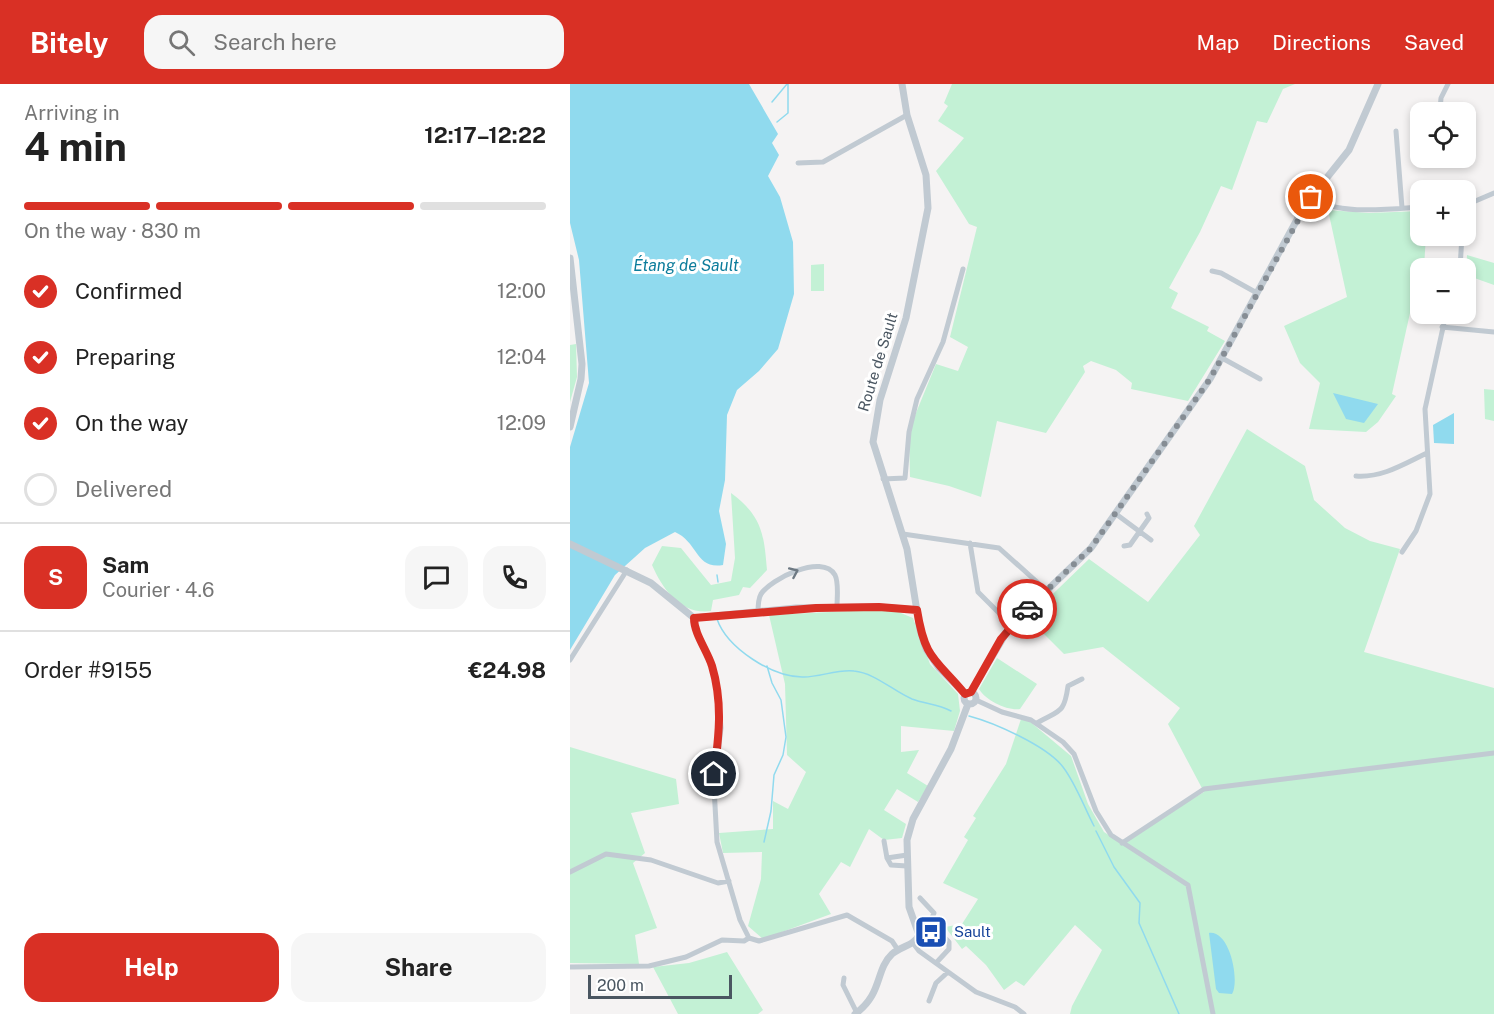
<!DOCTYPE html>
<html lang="en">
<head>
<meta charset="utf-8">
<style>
	body { margin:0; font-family:"Public Sans",sans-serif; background:#f6f6f6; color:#222; height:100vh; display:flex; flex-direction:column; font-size:22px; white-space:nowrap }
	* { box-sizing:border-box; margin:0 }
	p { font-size:20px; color:#767676 }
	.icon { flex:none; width:33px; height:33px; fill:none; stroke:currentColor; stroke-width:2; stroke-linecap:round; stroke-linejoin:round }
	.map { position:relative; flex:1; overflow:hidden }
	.side { display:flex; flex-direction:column; background:#fff; width:570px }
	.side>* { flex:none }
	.fabs { position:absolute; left:840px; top:18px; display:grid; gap:12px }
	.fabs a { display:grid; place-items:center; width:66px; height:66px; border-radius:12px; background:#fff; box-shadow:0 3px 9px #0003; font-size:30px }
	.scale { position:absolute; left:18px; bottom:15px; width:144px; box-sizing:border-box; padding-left:6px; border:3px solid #4a5661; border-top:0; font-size:16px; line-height:21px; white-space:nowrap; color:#4a5661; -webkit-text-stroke:4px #fff; paint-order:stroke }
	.pin { position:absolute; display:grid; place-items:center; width:51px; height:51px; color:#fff; margin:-26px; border:3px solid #fff; border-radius:50%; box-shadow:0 2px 6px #0007 }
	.courier { position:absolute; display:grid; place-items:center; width:60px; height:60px; margin:-30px; border:4px solid #d93025; border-radius:50%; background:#fff; color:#222; box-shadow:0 2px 8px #0007 }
	.head em { font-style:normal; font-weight:700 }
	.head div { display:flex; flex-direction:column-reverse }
	.head { display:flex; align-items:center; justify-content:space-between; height:102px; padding:0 24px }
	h1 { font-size:39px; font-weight:700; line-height:45px }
	.bar { display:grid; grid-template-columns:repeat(4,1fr); gap:9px 6px; align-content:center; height:72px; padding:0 24px }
	.bar i { height:8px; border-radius:4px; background:#e0e0e0 }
	.bar .current { background:#d93025 }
	.bar p { grid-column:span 4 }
	.line { display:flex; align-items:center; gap:15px; padding:0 24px; border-top:2px solid #e0e0e0 }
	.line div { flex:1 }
	.round { display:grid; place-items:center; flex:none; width:63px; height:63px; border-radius:18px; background:#f6f6f6 }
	ol { padding:0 24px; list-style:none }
	li { display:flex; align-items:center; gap:18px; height:66px }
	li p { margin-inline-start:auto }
	li .icon { padding:6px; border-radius:50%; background:#d93025; color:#fff; stroke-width:4 }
	li:last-child { color:#767676 }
	li i { width:33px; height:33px; border:3px solid #e0e0e0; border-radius:50% }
	.cta { display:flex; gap:12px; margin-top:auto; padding:12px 24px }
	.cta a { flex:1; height:69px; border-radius:18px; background:#d93025; color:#fff; font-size:24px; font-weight:700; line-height:69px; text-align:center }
	.cta a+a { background:#f6f6f6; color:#222 }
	header { display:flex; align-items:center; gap:36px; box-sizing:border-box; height:84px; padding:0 30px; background:#d93025; color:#fff }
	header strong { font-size:28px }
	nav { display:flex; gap:33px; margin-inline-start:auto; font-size:21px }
	.search { width:420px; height:54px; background:#f6f6f6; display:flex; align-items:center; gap:15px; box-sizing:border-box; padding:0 21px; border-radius:18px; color:#767676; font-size:22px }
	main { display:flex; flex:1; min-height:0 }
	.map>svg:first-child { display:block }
	.green { fill:#c3f1d5 }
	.water { fill:#90daee }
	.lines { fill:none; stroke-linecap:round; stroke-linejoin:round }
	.stream { stroke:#90daee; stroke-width:1.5 }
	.minor { stroke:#c1cad2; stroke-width:5 }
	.tertiary { stroke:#c1cad2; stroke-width:7 }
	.oneway { stroke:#6e7983 }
	.done { stroke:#868d94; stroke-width:6; stroke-dasharray:0 10.8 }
	.route { stroke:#d93025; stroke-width:8 }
	.labels { text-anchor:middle; stroke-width:6; stroke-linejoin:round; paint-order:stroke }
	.street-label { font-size:15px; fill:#4a5661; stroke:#fff }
	.transit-label { font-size:15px; fill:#164399; stroke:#fff; text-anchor:start }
	.water-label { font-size:16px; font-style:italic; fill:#0c7c9b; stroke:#fff }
</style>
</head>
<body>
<header>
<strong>Bitely</strong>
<div class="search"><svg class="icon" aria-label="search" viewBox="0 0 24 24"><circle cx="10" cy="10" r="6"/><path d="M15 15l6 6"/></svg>Search here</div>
<nav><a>Map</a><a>Directions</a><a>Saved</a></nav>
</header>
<main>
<section class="side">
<div class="head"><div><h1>4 min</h1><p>Arriving in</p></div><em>12:17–12:22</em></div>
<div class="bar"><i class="current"></i><i class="current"></i><i class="current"></i><i></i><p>On the way · 830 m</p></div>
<ol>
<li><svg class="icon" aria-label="check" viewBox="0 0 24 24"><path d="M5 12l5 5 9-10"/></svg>Confirmed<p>12:00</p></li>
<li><svg class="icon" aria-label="check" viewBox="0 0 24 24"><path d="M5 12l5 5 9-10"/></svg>Preparing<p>12:04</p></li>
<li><svg class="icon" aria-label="check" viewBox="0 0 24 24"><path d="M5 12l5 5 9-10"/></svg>On the way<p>12:09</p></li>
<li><i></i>Delivered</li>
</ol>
<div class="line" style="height:108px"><b class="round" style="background:#d93025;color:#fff">S</b><div><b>Sam</b><p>Courier · 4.6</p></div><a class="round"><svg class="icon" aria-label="chat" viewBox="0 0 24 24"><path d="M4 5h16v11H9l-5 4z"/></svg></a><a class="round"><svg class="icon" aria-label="phone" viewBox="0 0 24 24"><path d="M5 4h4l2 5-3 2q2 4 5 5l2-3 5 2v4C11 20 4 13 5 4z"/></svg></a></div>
<div class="line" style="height:78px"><div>Order #9155</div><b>€24.98</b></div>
<div class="cta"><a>Help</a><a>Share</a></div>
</section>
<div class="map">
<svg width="924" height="930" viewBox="0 0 924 930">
	<rect width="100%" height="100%" fill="#f5f3f3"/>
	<path class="green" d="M382,0h343l-12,5 -16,34 -10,-2 -25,69 -11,-4 -21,46 -31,56 9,5 -7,15 38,19 -2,4 18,10 -37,60 -57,-12 1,-6 -16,-13 -25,-9 -8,5 2,6 -39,61 -49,-12 -16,76 -32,-11 -39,-9 -1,-47 27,-66 22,7 10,-24 -18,-10 27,-110 -8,-3 -33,-53 28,-33 -26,-17 10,-15 -4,-3z
		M758,126l41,3 51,-2v25h6l-2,31 -4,1 -28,126 4,2 -18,26 -12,10 -57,-3 11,-46 -20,-20 -16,-37 63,-29z
		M897,171l27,8v22l-28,-10z
		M254,180v27h-13v-26z
		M6,260l1,33 -7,25v-57z
		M914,305l10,1v31l-9,-2z
		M677,345l58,37 9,34 31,28 25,13 30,8 -36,103 130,36v326h-424l2,-8 30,-56 -27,-25 -51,61 -8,-5 -12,9 -18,-25 -20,-19 -4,3 -17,-22 17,-3 16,-25 -35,-16 25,-43 -4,-3 12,-19 -3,-2 33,-52 15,-45 7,1 43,36 17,48 16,28 16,10 84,-50 -36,-68 12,-16 -77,-61 -39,7 -36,-36 61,-59 59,43 52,-67 -6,-9z
		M161,409c31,23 33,41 36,77l-17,18 -7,-1 -4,8 -26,5 -2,11c-30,4 -48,-21 -59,-46l10,-19 19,2 30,37 20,-4 4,-23z
		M321,525l22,9 17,46 28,30 2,17 -6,20 -53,-5v26l18,-2 -12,23 21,13 -10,16 -21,-13 -13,21 22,14 -4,14 -18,2 -15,-11 -19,38 -9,-5 -22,32 12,20 -68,25 -15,-13 13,-47 1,-27 -39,1 -4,-20 54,-4v-28l15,8 18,-37 -19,-17 -2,-71 -16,-69z
		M427,574l40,26 -17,25c-12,2 -34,-8 -41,-20z
		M0,663l106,32 3,25 -48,9 14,40 -12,10 24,65 -22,7 4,29 -69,-1z
		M157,868l36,58 -5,4h-80l-25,-47 36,-4z"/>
	<path class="water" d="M0,0h179l29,50 -6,9 7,12 -11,21 12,21 13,45 1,52 -16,55 -19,22 -22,19 -10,25 -2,65 -6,31 7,33 -3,21c-27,5 -25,-23 -48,-33l-30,16 -30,27 -45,75v-203l19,-64 -10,-123 -9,-37z
		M763,309l45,11 -14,19 -18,-4z
		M884,329v31l-20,-1 -1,-18z
		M639,849c21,-3 31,48 23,61l-13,-1 -3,-4z"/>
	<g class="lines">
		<path class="stream" d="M202,18l15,-18
			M207,38l11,-9v-29
			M147,491l1,7
			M147,535c10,29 56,59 87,58 16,0 34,-8 50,-6 21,2 39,20 58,28 13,5 26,5 39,12
			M399,632c26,7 78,30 94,51 13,17 21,40 31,59
			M526,747l18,36 26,36 -1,20 40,91
			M194,758l7,-31 3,-36 9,-20 3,-18 -5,-37 -9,-17 -5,-17"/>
		<path class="minor" d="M870,26l1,-12 7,-14
			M826,47l6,77
			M228,79l25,-1 84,-47
			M741,113c24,19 80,12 109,10
			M896,121l28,-12
			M890,184l2,-32
			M642,187l9,2 36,20
			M872,243l52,5
			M652,274l38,21
			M786,392c26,2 48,-12 71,-23
			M313,395l22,-1 4,-46 8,-33 26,-57 20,-73
			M546,430l35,26
			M333,450l96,14 48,43
			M400,459l8,49 33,33
			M554,462l6,-1 19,-27 -2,-4
			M832,468l14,-21 14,-37 -5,-85 21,-95
			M188,529c0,-6 0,-14 3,-19 10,-15 61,-41 74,-19 4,8 2,22 2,32
			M124,534l2,12 17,37 5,25 3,36 -7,59 3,55 23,78 9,18
			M0,576l57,-90
			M406,616l26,12 29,8 32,22 11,12 22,57 15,24 77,50 25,129
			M467,639c22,-13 27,-8 31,-37l14,-7
			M314,757l3,17 20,-3
			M552,759l82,-54 290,-36
			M317,774l4,7 16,1
			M0,788l36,-18 45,6 67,23 11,-2
			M350,814l14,15 -9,22
			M349,851l24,1 6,6v7l-13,14
			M343,859l6,8 57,41 39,15 9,7
			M0,883l79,-1 37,-9 36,-17 22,1 5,-3 10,3 88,-26 45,26 6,9
			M274,894l-1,7 14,28
			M359,917l7,-18 12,-11"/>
		<path class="tertiary" d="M332,0l5,31 19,60 2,33 -22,110 -26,82 -7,42 34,107 13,81 6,19 13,19 26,26
			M0,174l12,106 -1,15 -11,48
			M0,460l81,39 43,35 102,-10 83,-1 38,3
			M394 614a6 6 0 1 1 12 0a6 6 0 1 1-12 0Z
			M401,608l40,-67 80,-77 119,-169 95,-174 44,-55 29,-66
			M285,930c28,-20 20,-44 37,-60 9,-8 22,-8 27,-19l-10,-28 -2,-67 6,-21 38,-70 17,-45"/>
	</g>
	<defs><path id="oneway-chevron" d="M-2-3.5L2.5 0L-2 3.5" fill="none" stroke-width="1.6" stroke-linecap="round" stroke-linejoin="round" transform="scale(1.5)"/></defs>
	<use class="oneway" href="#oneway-chevron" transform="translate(224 488) rotate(-24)"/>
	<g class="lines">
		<path class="done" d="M457,525l64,-61 119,-169 101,-182"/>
		<path class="route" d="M144,690c5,-38 9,-71 -2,-108 -5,-16 -18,-32 -18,-48l122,-10 63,-1 38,3c8,50 18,48 48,84l6,-2 30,-53 26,-30"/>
	</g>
	<defs>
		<symbol id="bus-square" viewBox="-11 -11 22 22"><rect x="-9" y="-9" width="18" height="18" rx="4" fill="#1a4fb4" stroke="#fff"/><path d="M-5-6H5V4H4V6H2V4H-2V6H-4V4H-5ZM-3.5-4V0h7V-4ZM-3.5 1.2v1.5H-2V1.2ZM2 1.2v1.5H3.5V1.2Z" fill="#fff"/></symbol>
	</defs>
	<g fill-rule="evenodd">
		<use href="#bus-square" x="342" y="829" width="38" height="38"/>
	</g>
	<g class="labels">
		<g class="street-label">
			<text transform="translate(308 278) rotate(-73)" y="5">Route de Sault</text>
		</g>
		<g class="transit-label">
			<text x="384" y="853">Sault</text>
		</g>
		<g class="water-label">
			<text x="116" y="187">Étang de Sault</text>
		</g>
	</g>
</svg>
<div class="fabs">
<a><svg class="icon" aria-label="locate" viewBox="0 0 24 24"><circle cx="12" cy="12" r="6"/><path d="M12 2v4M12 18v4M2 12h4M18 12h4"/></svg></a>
<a>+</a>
<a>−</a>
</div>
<div class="scale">200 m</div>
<div class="pin" style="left:741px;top:113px;background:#ea580c"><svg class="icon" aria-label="bag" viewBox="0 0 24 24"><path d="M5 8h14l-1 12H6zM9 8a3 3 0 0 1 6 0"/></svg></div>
<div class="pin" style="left:144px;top:690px;background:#1f2937"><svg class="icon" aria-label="home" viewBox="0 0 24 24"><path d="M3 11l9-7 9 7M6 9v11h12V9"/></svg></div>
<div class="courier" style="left:457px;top:525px"><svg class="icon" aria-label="car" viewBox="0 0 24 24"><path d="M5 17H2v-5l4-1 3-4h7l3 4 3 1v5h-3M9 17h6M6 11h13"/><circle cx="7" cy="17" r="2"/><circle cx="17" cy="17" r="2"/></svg></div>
</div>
</main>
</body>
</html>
